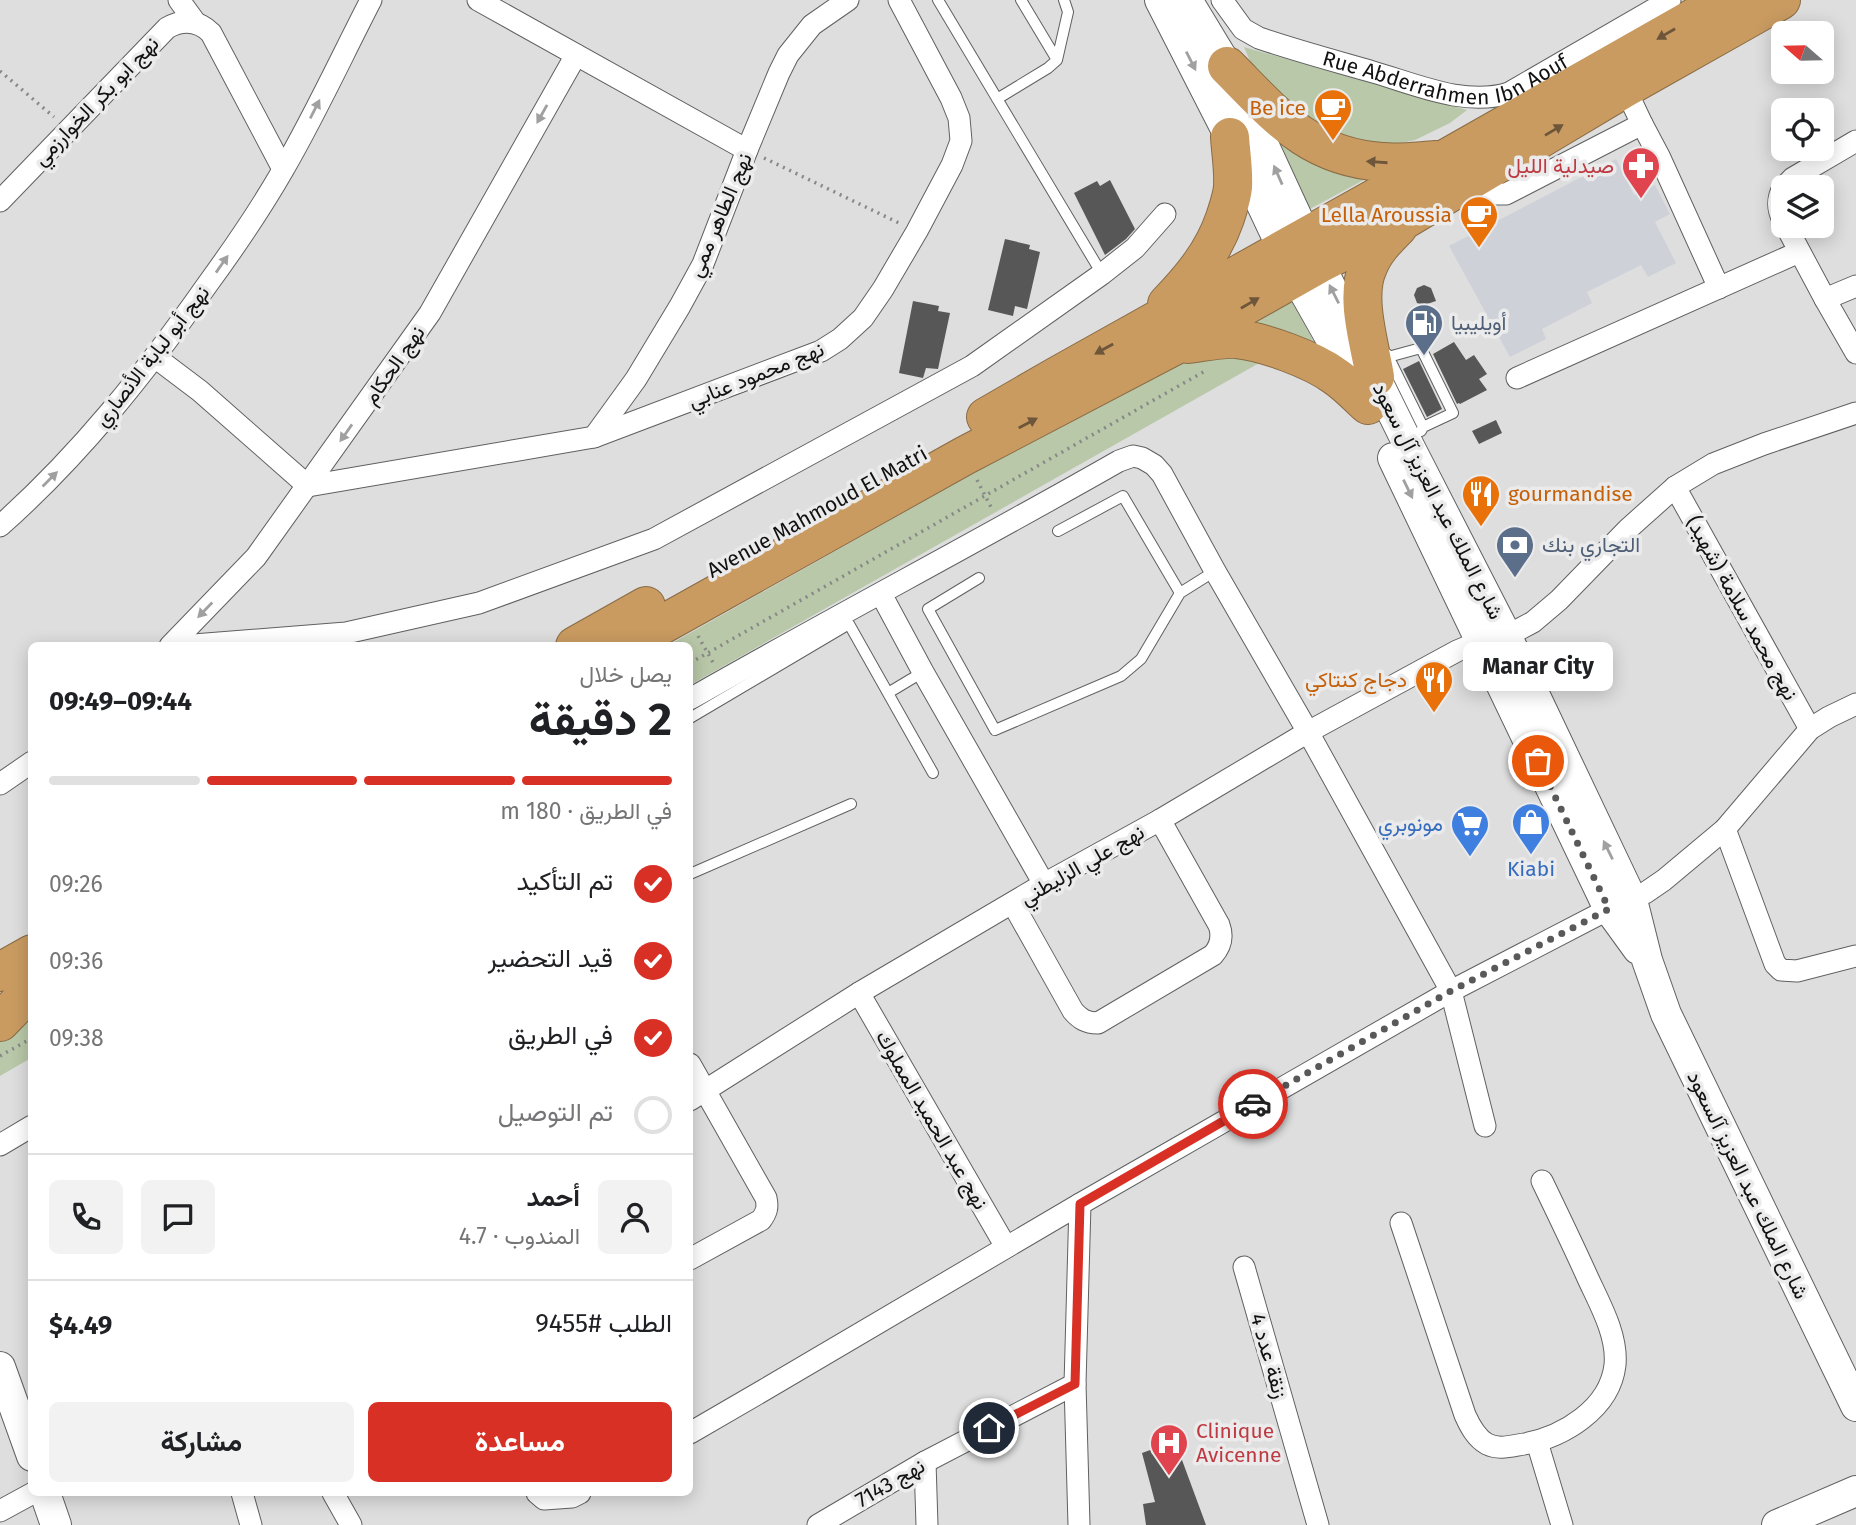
<!DOCTYPE html>
<html lang="ar">
<head>
<meta charset="utf-8">
<style>
	body { margin:0; font-family:"Fira Sans",Vazirmatn,sans-serif; background:#f2f2f2; color:#202124; direction:rtl; height:100vh; display:flex; flex-direction:column; font-size:26px; white-space:nowrap }
	* { box-sizing:border-box; margin:0 }
	p { font-size:23px; color:#757577 }
	.icon { flex:none; width:38px; height:38px; fill:none; stroke:currentColor; stroke-width:2; stroke-linecap:round; stroke-linejoin:round }
	.map { position:relative; flex:1; overflow:hidden; direction:ltr }
	.details { position:absolute; left:28px; top:642px; width:665px; height:854px; display:flex; flex-direction:column; background:#fff; border-radius:10px; box-shadow:0 4px 18px #0003; direction:rtl }
	.details>* { flex:none }
	.needle { width:46px; rotate:290deg }
	.controls { position:absolute; left:1771px; top:21px; display:grid; gap:14px }
	.controls a { display:grid; place-items:center; width:63px; height:63px; border-radius:10px; background:#fff; box-shadow:0 4px 18px #0003; font-size:35px }
	.pin { position:absolute; display:grid; place-items:center; width:60px; height:60px; color:#fff; margin:-30px; border:4px solid #fff; border-radius:50%; box-shadow:0 2px 7px #0007 }
	.courier { position:absolute; display:grid; place-items:center; width:70px; height:70px; margin:-35px; border:5px solid #d93025; border-radius:50%; background:#fff; color:#222; box-shadow:0 2px 9px #0007 }
	.bubble { position:absolute; height:49px; border-radius:10px; background:#fff; box-shadow:0 4px 18px #0003; font-size:23px; font-weight:700; line-height:49px; text-align:center; direction:rtl }
	.overview em { font-style:normal; font-weight:700 }
	.overview div { display:flex; flex-direction:column-reverse }
	.overview { display:flex; align-items:center; justify-content:space-between; height:119px; padding:0 21px }
	h1 { font-size:46px; font-weight:700; line-height:52px }
	.bar { display:grid; grid-template-columns:repeat(4,1fr); gap:10px 7px; align-content:center; height:84px; padding:0 21px }
	.bar i { height:9px; border-radius:5px; background:#e0e0e0 }
	.bar .active { background:#d93025 }
	.bar p { grid-column:span 4 }
	.line { display:flex; align-items:center; gap:18px; padding:0 21px; border-top:2px solid #e0e0e0 }
	.line div { flex:1 }
	.round { display:grid; place-items:center; flex:none; width:74px; height:74px; border-radius:10px; background:#f2f2f2 }
	ol { padding:0 21px; list-style:none }
	li { display:flex; align-items:center; gap:21px; height:77px }
	li p { margin-inline-start:auto }
	li .icon { padding:7px; border-radius:50%; background:#d93025; color:#fff; stroke-width:4 }
	li:last-child { color:#757577 }
	li i { width:38px; height:38px; border:4px solid #e0e0e0; border-radius:50% }
	.primary-button { display:flex; gap:14px; margin-top:auto; padding:14px 21px }
	.primary-button a { flex:1; height:80px; border-radius:10px; background:#d93025; color:#fff; font-size:28px; font-weight:700; line-height:80px; text-align:center }
	.primary-button a+a { background:#f2f2f2; color:#202124 }
	.map>svg:first-child { display:block }
	.built { fill:#cfd1d9 }
	.green { fill:#b9c8a8 }
	.building { fill:#585757 }
	.lines { fill:none; stroke-linecap:round; stroke-linejoin:round }
	.lane-casing { stroke:#5f6060; stroke-width:12 }
	.street-casing { stroke:#5f6060; stroke-width:23 }
	.secondary-casing { stroke:#5f6060; stroke-width:32 }
	.highway-casing { stroke:#896b45; stroke-width:40 }
	.path { stroke:#888889; stroke-width:3.5; stroke-dasharray:2 5; stroke-linecap:butt }
	.lane { stroke:#fff; stroke-width:10 }
	.street { stroke:#fff; stroke-width:21 }
	.secondary { stroke:#fff; stroke-width:30 }
	.highway { stroke:#c99b61; stroke-width:38 }
	.oneway { fill:#6d563a }
	.oneway2 { fill:#a0a0a0 }
	.done { stroke:#59595a; stroke-width:7; stroke-dasharray:0 12.6 }
	.route { stroke:#d93025; stroke-width:9 }
	.labels { text-anchor:middle; stroke-width:7; stroke-linejoin:round; paint-order:stroke }
	.street-label { font-size:21px; fill:#111112; stroke:#ebebec }
	.food-label { font-size:21px; fill:#c56008; stroke:#ebebec; text-anchor:end }
	.health-label { font-size:21px; fill:#be3a42; stroke:#ebebec; text-anchor:end }
	.service-label { font-size:21px; fill:#4e5e75; stroke:#ebebec; text-anchor:start }
	.shop-label { font-size:21px; fill:#366cbe; stroke:#ebebec; text-anchor:end }
</style>
</head>
<body>
<div class="map">
<svg width="1856" height="1525" viewBox="0 0 1856 1525">
	<rect width="100%" height="100%" fill="#dededf"/>
	<path class="built" d="M1616,159l18,36 21,-10 15,29 -15,8 21,41 -28,14 -7,-12 -54,27 5,11 -50,26 4,10 -36,18 -61,-111z"/>
	<path class="green" d="M1244,47l223,63 -17,13 -35,17 -28,6 -76,-16 -55,-54z
		M1264,128l111,46 -69,37z
		M1289,295l34,64 -62,3 -571,323v-39h-23z
		M31,1007v51l-31,18v-42z"/>
	<path class="building" d="M1110,180l25,49 -9,10 -21,16 -31,-62 23,-12 3,5z
		M1005,239l25,6 -1,4 11,3 -13,57 -12,-3 -2,10 -25,-6z
		M1424,285l7,3 5,13 -12,4 -7,-2 -3,-8 3,-7z
		M913,301l26,5 -1,5 12,2 -12,56 -12,-1 -3,10 -24,-5z
		M1454,342l12,18 8,-5 13,19 -8,5 8,11 -27,14 -1,-1 -2,1 -24,-50z
		M1419,361l23,48 -15,8 -24,-48z
		M1496,420l6,13 -23,11 -7,-13z
		M1175,1441l31,84h-60l-3,-21 12,-2 -13,-49z"/>
	<g class="lines">
		<defs>
			<path id="lane" d="M938,0l164,274
				M1021,0l36,60
				M997,99l51,-31 9,-8 11,-48 -4,-12
				M1387,354l36,73 -2,4
				M1388,357l33,-9 32,65 -30,14
				M1058,531l65,-35 57,97
				M979,578l-51,31 67,121 126,-54 20,-17 39,-66 35,-22
				M888,693l35,-21
				M690,718l159,-94 84,149
				M690,874l161,-70"/>
			<g id="street">
				<path d="M179,0l16,22"/>
				<path d="M478,0l269,150"/>
				<path id="s1" d="M1222,0l21,29 16,9c38,13 76,23 114,34 42,12 92,35 136,21l161,-93"/>
				<path d="M1642,124l18,34 59,130"/>
				<path d="M1473,179l24,15h9l136,-70 -17,-36"/>
				<path d="M1784,187l9,-9 63,-37"/>
				<path d="M1783,188c-6,11 -6,20 0,32"/>
				<path d="M0,201l167,-173c16,-9 31,-8 44,5l72,136"/>
				<path d="M1786,226l39,73 31,54"/>
				<path d="M1825,299l31,-13"/>
				<path d="M155,357l45,34 108,95 286,-49 227,-86 19,-12 23,-21 20,-29 34,-58 35,-66 9,-24 -2,-23 -8,-20 -52,-98"/>
				<path d="M1517,378l282,-126"/>
				<path d="M594,437l42,-58 44,-73 23,-42 44,-114 32,-77 9,-18 24,-30 36,-25"/>
				<path d="M1675,487l135,242"/>
				<path d="M0,526c80,-71 146,-154 207,-241 27,-37 53,-75 76,-115 32,-55 59,-114 88,-170"/>
				<path d="M881,594l42,78 121,212"/>
				<path d="M170,646l86,-89 174,-244 146,-258"/>
				<path d="M181,646l165,-13 133,-30 175,-64 318,-173 130,-92 33,-26 30,-34"/>
				<path d="M690,699c142,-81 287,-157 429,-238l14,-5 9,2 12,7 8,9 53,97 93,161 143,259 34,135"/>
				<path d="M0,784l32,-22"/>
				<path d="M1725,829l50,135 6,6 16,1 59,-15"/>
				<path d="M1013,904l60,107c7,8 13,12 25,12l115,-68c8,-9 10,-19 6,-30l-59,-105"/>
				<path d="M859,993l147,254"/>
				<path d="M690,1064l76,134c2,9 1,14 -5,22l-71,39"/>
				<path d="M690,1100l169,-107 185,-109 116,-64 148,-88 149,-81 24,-10 37,-11 15,-8 26,-22 69,-71 47,-42 38,-23 51,-20 92,-31"/>
				<path d="M0,1145l32,-19"/>
				<path d="M1401,1223l64,192c5,11 11,23 22,29 12,6 24,2 37,0 39,-7 86,-35 91,-79 3,-31 -17,-64 -29,-91 -14,-31 -29,-62 -44,-93"/>
				<path d="M1244,1267l74,258"/>
				<path d="M690,1433l74,-43 316,-186 371,-213 158,-82 36,-16 19,-13 61,-51 85,-100 19,-12 27,-13"/>
				<path d="M1537,1442l25,83"/>
				<path d="M925,1462l2,63"/>
				<path d="M242,1493l9,32"/>
				<path d="M333,1493l18,32"/>
				<path d="M537,1493l7,6 28,-2 8,-4"/>
				<path d="M0,1511l33,-18"/>
				<path d="M818,1525l107,-63 150,-78"/>
				<path d="M1079,1525l-4,-141 5,-180"/>
			</g>
			<path id="secondary" d="M1160,0l70,137 66,140 65,115
				M1187,0l40,66 79,171 104,211 96,187 126,265 15,60 19,54 190,392
				M1393,458l216,451 29,40
				M0,1367l32,89
				M45,1493l11,32
				M1777,1525l79,-34"/>
			<path id="highway" d="M1227,66c49,49 81,91 155,96 18,2 37,-1 54,-2
				M1167,304c25,-26 46,-51 58,-86 3,-10 7,-20 8,-31 1,-17 -2,-34 -3,-50
				M1188,344c16,-2 33,-6 49,-5 28,3 76,21 98,37 12,8 22,19 33,29
				M1375,377c-5,-32 -21,-80 -7,-110 6,-16 18,-28 30,-40
				M986,417l71,-41 388,-217 280,-159
				M575,646l71,-40
				M624,646l340,-190 208,-109 147,-83 85,-44 221,-132 156,-88
				M0,972l32,-18
				M0,1022l32,-33"/>
		</defs>
		<use href="#lane" class="lane-casing"/>
		<use href="#street" class="street-casing"/>
		<use href="#secondary" class="secondary-casing"/>
		<use href="#highway" class="highway-casing"/>
		<path class="path" d="M0,71l54,46
			M764,158l135,65
			M977,480l16,31
			M698,636l17,30
			M690,663l515,-292
			M0,1056l32,-18"/>
		<use href="#lane" class="lane"/>
		<use href="#street" class="street"/>
		<use href="#secondary" class="secondary"/>
		<use href="#highway" class="highway"/>
	</g>
	<defs><path id="oneway-solid" d="M-6-.8H1V-3.2L6.5 0L1 3.2V.8H-6Z" transform="scale(1.75)"/></defs>
	<g class="oneway">
		<use href="#oneway-solid" transform="translate(1666 34) rotate(150)"/>
		<use href="#oneway-solid" transform="translate(1554 130) rotate(-31)"/>
		<use href="#oneway-solid" transform="translate(1377 162) rotate(-176)"/>
		<use href="#oneway-solid" transform="translate(1250 303) rotate(-30)"/>
		<use href="#oneway-solid" transform="translate(1104 349) rotate(151)"/>
		<use href="#oneway-solid" transform="translate(1028 423) rotate(-28)"/>
	</g>
	<g class="oneway2">
		<use href="#oneway-solid" transform="translate(1191 61) rotate(63)"/>
		<use href="#oneway-solid" transform="translate(315 109) rotate(-63)"/>
		<use href="#oneway-solid" transform="translate(542 114) rotate(119)"/>
		<use href="#oneway-solid" transform="translate(1278 175) rotate(-114)"/>
		<use href="#oneway-solid" transform="translate(222 264) rotate(-55)"/>
		<use href="#oneway-solid" transform="translate(1334 294) rotate(-117)"/>
		<use href="#oneway-solid" transform="translate(346 433) rotate(125)"/>
		<use href="#oneway-solid" transform="translate(50 479) rotate(-45)"/>
		<use href="#oneway-solid" transform="translate(1408 489) rotate(64)"/>
		<use href="#oneway-solid" transform="translate(205 610) rotate(134)"/>
		<use href="#oneway-solid" transform="translate(1608 850) rotate(-116)"/>
	</g>
	<g class="lines">
		<path class="done" d="M1253,1104l198,-113 158,-82 -71,-148"/>
		<path class="route" d="M989,1428l86,-44 5,-180 173,-100"/>
	</g>
	<defs>
		<symbol id="cafe-pin" viewBox="-11 -11 22 30"><path d="M0 17L-7.5 6A9.5 9.5 0 1 1 7.5 6Z" fill="#e8710a" stroke="#ebebec"/><path d="M-5.5-4.5H6V0H3Q3 3.5 0 3.5H-2.5Q-5.5 3.5-5.5 0ZM3-3.2v2h1.7v-2ZM-6 4.5H4V6H-6Z" fill="#fff"/></symbol>
		<symbol id="pharmacy-pin" viewBox="-11 -11 22 30"><path d="M0 17L-7.5 6A9.5 9.5 0 1 1 7.5 6Z" fill="#e0444e" stroke="#ebebec"/><path d="M-2-6h4v4h4v4h-4v4h-4v-4h-4v-4h4Z" fill="#fff"/></symbol>
		<symbol id="fuel-pin" viewBox="-11 -11 22 30"><path d="M0 17L-7.5 6A9.5 9.5 0 1 1 7.5 6Z" fill="#5c6f8a" stroke="#ebebec"/><path d="M-5.5-6h7V0h2V4h1.3V-2.5L3-4.5l.8-.8L6-3V5H2.5V1h-1V6h-7ZM-4.2-4.7v3.2H.2V-4.7Z" fill="#fff"/></symbol>
		<symbol id="restaurant-pin" viewBox="-11 -11 22 30"><path d="M0 17L-7.5 6A9.5 9.5 0 1 1 7.5 6Z" fill="#e8710a" stroke="#ebebec"/><path d="M-5-6h1v4h1v-4h1v4h1v-4h1v5L-1.5 .5V6h-2V.5L-5-1ZM5-6V6H3V1.5H1.5Q1.5-4 5-6Z" fill="#fff"/></symbol>
		<symbol id="bank-pin" viewBox="-11 -11 22 30"><path d="M0 17L-7.5 6A9.5 9.5 0 1 1 7.5 6Z" fill="#5c6f8a" stroke="#ebebec"/><path d="M-6-4H6V4H-6ZM0-2.3a2.3 2.3 0 1 0 0 4.6a2.3 2.3 0 1 0 0-4.6Z" fill="#fff"/></symbol>
		<symbol id="shop-pin" viewBox="-11 -11 22 30"><path d="M0 17L-7.5 6A9.5 9.5 0 1 1 7.5 6Z" fill="#3f7fe0" stroke="#ebebec"/><path d="M-5-2.5h2.3a2.7 3.5 0 0 1 5.4 0H5L5.5 6h-11ZM-1.5-2.5h3a1.5 2.3 0 0 0-3 0Z" fill="#fff"/></symbol>
		<symbol id="supermarket-pin" viewBox="-11 -11 22 30"><path d="M0 17L-7.5 6A9.5 9.5 0 1 1 7.5 6Z" fill="#3f7fe0" stroke="#ebebec"/><path d="M-6-5.5h2.5l.6 2H6L4.5 2H-2.5L-4.4-4H-6ZM-1.5 3.2a1.3 1.3 0 1 0 .1 0ZM3 3.2a1.3 1.3 0 1 0 .1 0Z" fill="#fff"/></symbol>
		<symbol id="hospital-pin" viewBox="-11 -11 22 30"><path d="M0 17L-7.5 6A9.5 9.5 0 1 1 7.5 6Z" fill="#e0444e" stroke="#ebebec"/><path d="M-5-5h3v3.5h4V-5h3V5h-3V1.5h-4V5h-3Z" fill="#fff"/></symbol>
	</defs>
	<g fill-rule="evenodd">
		<use href="#cafe-pin" x="1311" y="86" width="44" height="60"/>
		<use href="#pharmacy-pin" x="1619" y="144" width="44" height="60"/>
		<use href="#cafe-pin" x="1457" y="193" width="44" height="60"/>
		<use href="#fuel-pin" x="1402" y="301" width="44" height="60"/>
		<use href="#restaurant-pin" x="1459" y="472" width="44" height="60"/>
		<use href="#bank-pin" x="1493" y="523" width="44" height="60"/>
		<use href="#restaurant-pin" x="1412" y="658" width="44" height="60"/>
		<use href="#shop-pin" x="1509" y="800" width="44" height="60"/>
		<use href="#supermarket-pin" x="1448" y="802" width="44" height="60"/>
		<use href="#hospital-pin" x="1147" y="1421" width="44" height="60"/>
	</g>
	<g class="labels">
		<g class="street-label">
			<text dy="7" stroke="none"><textPath href="#s1" startOffset="250">Rue Abderrahmen Ibn Aouf</textPath></text>
			<text transform="translate(96 101) rotate(-46)" y="7">نهج ابو بكر الخوارزمي</text>
			<text transform="translate(720 215) rotate(-67)" y="7">نهج الطاهر ممي</text>
			<text transform="translate(152 356) rotate(-52)" y="7">نهج أبو لبابة الأنصاري</text>
			<text transform="translate(394 365) rotate(-55)" y="7">نهج الحكام</text>
			<text transform="translate(756 375) rotate(-22)" y="7">نهج محمود عنابي</text>
			<text transform="translate(1438 501) rotate(63)" y="7">شارع الملك عبد العزيز آل سعود</text>
			<text transform="translate(817 512) rotate(-29)" y="7">Avenue Mahmoud El Matri</text>
			<text transform="translate(1742 608) rotate(61)" y="7">نهج محمد سلامة (شهيد)</text>
			<text transform="translate(1082 865) rotate(-30)" y="7">نهج علي الزليطني</text>
			<text transform="translate(932 1120) rotate(60)" y="7">نهج عبد الحميد المملوك</text>
			<text transform="translate(1748 1185) rotate(64)" y="7">شارع الملك عبد العزيز آلسعود</text>
			<text transform="translate(1269 1356) rotate(74)" y="7">زنقة عدد 4</text>
			<text transform="translate(890 1483) rotate(-30)" y="7">نهج 7143</text>
		</g>
		<g class="food-label">
			<text x="1306" y="115">Be ice</text>
			<text x="1452" y="222">Lella Aroussia</text>
			<text x="1508" y="501" text-anchor="start">gourmandise</text>
			<text x="1407" y="687">دجاج كنتاكي</text>
		</g>
		<g class="health-label">
			<text x="1614" y="173">صيدلية الليل</text>
			<text x="1196" y="1438" text-anchor="start">Clinique<tspan x="1196" dy="24">Avicenne</tspan></text>
		</g>
		<g class="service-label">
			<text x="1451" y="330">أويليبيا</text>
			<text x="1542" y="552">التجاري بنك</text>
		</g>
		<g class="shop-label">
			<text x="1443" y="831">مونوبري</text>
			<text x="1531" y="876" text-anchor="middle">Kiabi</text>
		</g>
	</g>
</svg>
<div class="controls">
<a><svg class="needle" viewBox="-14 -14 28 28"><path d="M0-13l5 13h-10z" fill="#e53935"/><path d="M0 13l5-13h-10z" fill="#757577"/></svg></a>
<a><svg class="icon" aria-label="locate" viewBox="0 0 24 24"><circle cx="12" cy="12" r="6"/><path d="M12 2v4M12 18v4M2 12h4M18 12h4"/></svg></a>
<a><svg class="icon" aria-label="layers" viewBox="0 0 24 24"><path d="M12 4l9 5-9 5-9-5zM3 14l9 5 9-5"/></svg></a>
</div>
<div class="pin" style="left:1538px;top:761px;background:#ea580c"><svg class="icon" aria-label="bag" viewBox="0 0 24 24"><path d="M5 8h14l-1 12H6zM9 8a3 3 0 0 1 6 0"/></svg></div>
<div class="pin" style="left:989px;top:1428px;background:#1f2937"><svg class="icon" aria-label="home" viewBox="0 0 24 24"><path d="M3 11l9-7 9 7M6 9v11h12V9"/></svg></div>
<div class="courier" style="left:1253px;top:1104px"><svg class="icon" aria-label="car" viewBox="0 0 24 24"><path d="M5 17H2v-5l4-1 3-4h7l3 4 3 1v5h-3M9 17h6M6 11h13"/><circle cx="7" cy="17" r="2"/><circle cx="17" cy="17" r="2"/></svg></div>
<div class="bubble" style="left:1463px;top:642px;width:150px">Manar City</div>
<section class="details">
<div class="overview"><div><h1>2 دقيقة</h1><p>يصل خلال</p></div><em>09:44–09:49</em></div>
<div class="bar"><i class="active"></i><i class="active"></i><i class="active"></i><i></i><p>في الطريق · 180 m</p></div>
<ol>
<li><svg class="icon" aria-label="check" viewBox="0 0 24 24"><path d="M5 12l5 5 9-10"/></svg>تم التأكيد<p>09:26</p></li>
<li><svg class="icon" aria-label="check" viewBox="0 0 24 24"><path d="M5 12l5 5 9-10"/></svg>قيد التحضير<p>09:36</p></li>
<li><svg class="icon" aria-label="check" viewBox="0 0 24 24"><path d="M5 12l5 5 9-10"/></svg>في الطريق<p>09:38</p></li>
<li><i></i>تم التوصيل</li>
</ol>
<div class="line" style="height:126px"><a class="round"><svg class="icon" aria-label="person" viewBox="0 0 24 24"><circle cx="12" cy="8" r="4"/><path d="M4 21q1-7 8-7t8 7"/></svg></a><div><b>أحمد</b><p>المندوب · 4.7</p></div><a class="round"><svg class="icon" aria-label="chat" viewBox="0 0 24 24"><path d="M4 5h16v11H9l-5 4z"/></svg></a><a class="round"><svg class="icon" aria-label="phone" viewBox="0 0 24 24"><path d="M5 4h4l2 5-3 2q2 4 5 5l2-3 5 2v4C11 20 4 13 5 4z"/></svg></a></div>
<div class="line" style="height:91px"><div>الطلب #9455</div><b>$4.49</b></div>
<div class="primary-button"><a>مساعدة</a><a>مشاركة</a></div>
</section>
</div>
</body>
</html>
